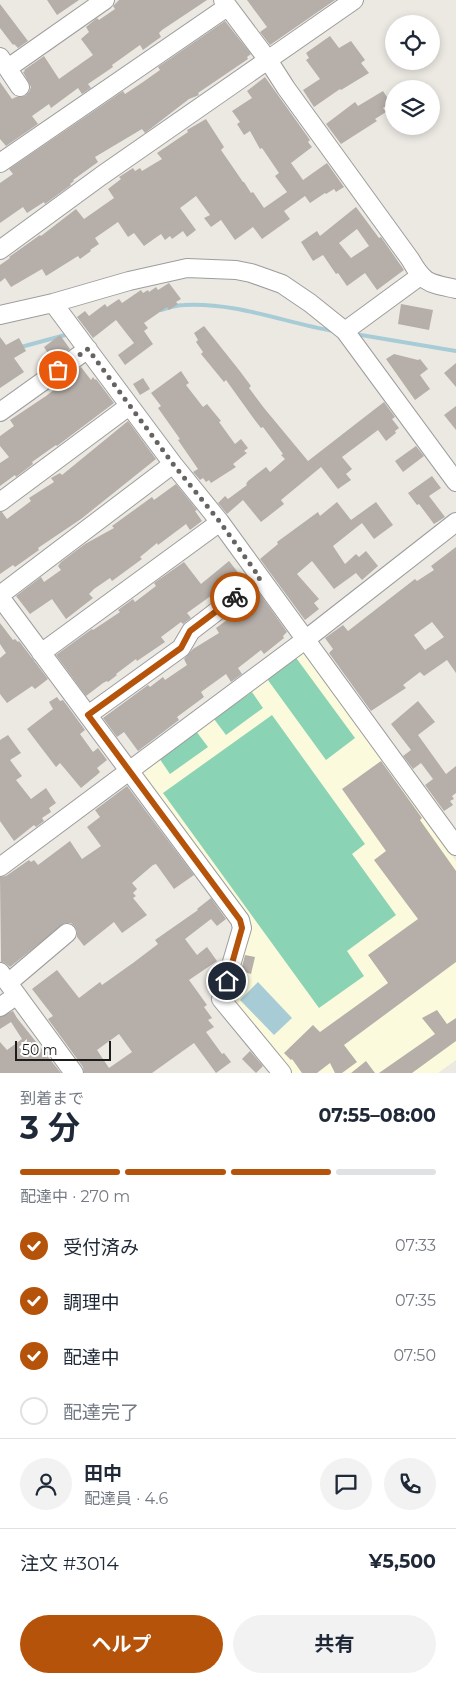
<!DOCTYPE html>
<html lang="ja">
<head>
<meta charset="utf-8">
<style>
	body { margin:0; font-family:Montserrat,"Noto Sans JP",sans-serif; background:#f2f2f3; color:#1f2937; height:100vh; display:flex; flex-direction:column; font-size:19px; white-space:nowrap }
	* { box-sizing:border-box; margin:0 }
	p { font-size:16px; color:#747a83 }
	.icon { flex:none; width:28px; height:28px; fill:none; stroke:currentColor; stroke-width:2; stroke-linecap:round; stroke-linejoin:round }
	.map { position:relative; height:1073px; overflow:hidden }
	.panel { display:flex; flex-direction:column; background:#fff; flex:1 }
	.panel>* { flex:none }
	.controls { position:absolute; left:385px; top:15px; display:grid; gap:10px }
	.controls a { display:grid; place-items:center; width:55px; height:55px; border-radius:50%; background:#fff; box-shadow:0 2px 8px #0003; font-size:25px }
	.scale { position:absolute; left:15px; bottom:12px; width:96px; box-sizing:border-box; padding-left:5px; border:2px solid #1c1c1c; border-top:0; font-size:14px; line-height:18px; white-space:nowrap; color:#1c1c1c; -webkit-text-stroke:4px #fff; paint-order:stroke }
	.pin { position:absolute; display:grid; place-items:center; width:42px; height:42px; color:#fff; margin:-21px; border:2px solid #fff; border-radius:50%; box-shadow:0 1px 5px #0007 }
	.courier { position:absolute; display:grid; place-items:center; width:50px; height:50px; margin:-25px; border:4px solid #b45309; border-radius:50%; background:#fff; color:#222; box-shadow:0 1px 6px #0007 }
	.head em { font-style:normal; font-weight:700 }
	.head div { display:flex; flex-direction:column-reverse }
	.head { display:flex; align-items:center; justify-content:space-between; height:85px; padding:0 20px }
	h1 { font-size:32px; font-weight:700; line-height:38px }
	.bar { display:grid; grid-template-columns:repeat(4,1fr); gap:8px 5px; align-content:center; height:60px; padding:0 20px }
	.bar i { height:6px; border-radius:4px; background:#e0e1e3 }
	.bar .on { background:#b45309 }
	.bar p { grid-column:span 4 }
	.line { display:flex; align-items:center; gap:12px; padding:0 20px; border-top:1px solid #e0e1e3 }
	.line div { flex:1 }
	.round { display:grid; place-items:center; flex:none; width:52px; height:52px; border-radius:26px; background:#f2f2f3 }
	ol { padding:0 20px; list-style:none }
	li { display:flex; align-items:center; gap:15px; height:55px }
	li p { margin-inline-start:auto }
	li .icon { padding:5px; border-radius:50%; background:#b45309; color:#fff; stroke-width:4 }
	li:last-child { color:#747a83 }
	li i { width:28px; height:28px; border:2px solid #e0e1e3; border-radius:50% }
	.cta { display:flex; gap:10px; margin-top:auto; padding:10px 20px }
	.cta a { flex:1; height:58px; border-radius:30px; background:#b45309; color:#fff; font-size:20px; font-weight:700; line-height:58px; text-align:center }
	.cta a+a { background:#f2f2f3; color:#1f2937 }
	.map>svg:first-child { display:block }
	.education { fill:#fbfadd }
	.pitch { fill:#8ad3b4 }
	.water { fill:#a8ccd5 }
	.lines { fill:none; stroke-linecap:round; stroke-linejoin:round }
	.stream { stroke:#a8ccd5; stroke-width:4 }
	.building { fill:#b5aea9; fill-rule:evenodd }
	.minor-casing { stroke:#9d9d9d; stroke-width:20 }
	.minor { stroke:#fff; stroke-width:18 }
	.done { stroke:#656462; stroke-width:5; stroke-dasharray:0 9 }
	.route { stroke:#b45309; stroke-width:6 }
</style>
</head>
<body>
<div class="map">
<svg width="456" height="1073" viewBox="0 0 456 1073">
	<rect width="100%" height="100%" fill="#ece9e3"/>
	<path class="education" d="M300,647l156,214v199l-18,13h-149l-63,-78 24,-78 -116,-151z"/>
	<path class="pitch" d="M294,655l61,83 -29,22 -61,-84z
		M252,692l11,16 -37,27 -12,-16z
		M272,715l93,129 -13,10 44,61 -49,36 17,25 -45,32 -156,-215z
		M196,731l12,16 -38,27 -11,-16z"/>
	<path class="water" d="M258,982l34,36 -18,17 -34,-35z"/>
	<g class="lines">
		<path class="stream" d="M161,310c7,-2 15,-5 23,-5 51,-3 99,17 149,26
			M355,334l101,17
			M21,347l48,-13"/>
	</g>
	<path class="building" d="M47,0h32l-22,15z
		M119,0h88l-45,30 -3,3 2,4 -10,7 -8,6 -3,-5 -28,20 1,2 -25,17 3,4 -9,6 -4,-6 -27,20 -2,-4 -17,12 6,8 -32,22 -6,-7v-57l12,17 4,-2 9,-1 4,-4 2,-5 -8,-15 2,-1 -1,-1 20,-14 15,23 34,-24 -12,-16 8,-7 -3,-5 11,-9 2,2 16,-11 -2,-3z
		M247,0h88l-65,45 -10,-13 7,-5z
		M0,4l28,37 -10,7 -4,-4 -1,1 -13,-17z
		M225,21l26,33 -4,3 1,2 -50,34 1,2 -10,4 -44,34 -3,-4 -47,28 3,5 -25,18 1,1 -4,3 1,1 -26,19 -1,-2 -17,11 -4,-6 -23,16v-40l13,-9 -4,-5 114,-78 2,3 18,-12 17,-12 -2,-3z
		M330,36l9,12 12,-7 14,19 -4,3 8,10 -28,17 -1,-1 -26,18 -11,-17 17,-11 -14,-19 3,-2 -3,-5z
		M265,77l45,63 -2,2 4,5 -21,16 12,17 24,-17 17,24 -8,5 -2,-3 -8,5 -1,-1 -15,10 -5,-7 -21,15 6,8 -28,20 -9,-12 -18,13 -14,-20 -10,7 -7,-9 6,-3 -14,-19 -16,12 16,22 -9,7 -4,-6 -11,8 -2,-3 -5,4 -4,-6 -17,12 -10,-13 -6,4 -10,-15 -23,16 4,6 -9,6 1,1 -11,8 -2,-3 -32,20 -4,-7 -31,18 -6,-9 -5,4v-17l10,-7 -1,-1 31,-22 1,1 35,-27 8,10 30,-21 -6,-9 13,-10 -2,-2 14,-9 2,3 5,-3 2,3 20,-12 -5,-6 31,-21 -1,-2 19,-11 18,28 -3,3 22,32h1l7,11 2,-1 11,16 23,-16 -12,-16 4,-3 -17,-25 -2,1 -10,-18 -6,4 -7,-11 3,-2 -8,-11 20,-13 -5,-7z
		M383,91l8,12 -8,5 3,4 -11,7 2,2 -36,23 -15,-20 29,-22 3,4z
		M356,207l23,31 2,-1 23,33 -27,20 -12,-17 -18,13 -9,-13 -2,1 -13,-19 -10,6 -12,-19 16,-11 3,5zM357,229l12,17 -18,12 -12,-15z
		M169,283l12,16 -5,3 2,2 -9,6 -2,-3 -23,16 4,5 -4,3 9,13 -28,21 -7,-10 16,-12 -18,-23 -23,18 -16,-21 8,-6 4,5 16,-12 2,3 12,-8 3,4 19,-13 2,3 5,-3 1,2 7,-5 2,3z
		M401,304l32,6 -4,20 -31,-6z
		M204,326l35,44 12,16 -2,2 15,20 44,53 76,-59 11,15 -3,2 7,9 -4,3 1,2 -10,8 -8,-11 -36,27 10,12 -6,5 5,6 -13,9 -17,-22 -40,33 3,4 -23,18 -18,-22 -16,14 -9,-11 7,-7 3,3 19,-14 -1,-1 2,-3 18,-14 4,5 15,-13 -4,-4 2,-1 -20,-27 -2,1 -7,-9 -28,-39 -2,2 -23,-28 2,-2 -7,-10 2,-2 -4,-7z
		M60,335l10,14 -13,9 -5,-6 -3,3 -5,-8z
		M0,337l6,8 13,-7 7,13 -12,7 10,14 -24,16z
		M394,354l24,6 2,-1 8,10 -8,6 10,14 -15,11 -29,-41z
		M456,363v24l-12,-14z
		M81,367l10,13 2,-3 2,3 1,-1 18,24 -57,43 -1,-1 -24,17 1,2 -17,13 -1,-2 -15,11v-23l9,-6 -9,-11v-10l14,-10 -4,-6 36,-24 17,-13 -1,-2z
		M181,371l8,12 -3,2 17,22 4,-3 14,17 -2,1 16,22 6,-5 7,9 -4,3 3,2 -14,11 3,3 -25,16 -2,-3 -3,2 -3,-4 -3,2 -7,-8 5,-3 -20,-29 2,-1 -22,-31 3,-2 -10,-13z
		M143,378l7,11 -10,6 -7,-11z
		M456,406v24l-12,-15z
		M128,421l28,38 -75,60 -43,29 1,2 -24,17 -2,-2 -13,9v-62h2l5,7 24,-18 -2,-3 25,-16 -3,-4 9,-5 2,2z
		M416,446l8,10 -21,16 -8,-11z
		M432,476l9,12 -12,8 16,21 -11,7 -15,-20 -2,1 -9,-12z
		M176,484l21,26 -2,1 7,10 -12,9 -4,-6 -28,21 -1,-2 -17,14 2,2 -30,22 -2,-3 -16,11 -5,5 4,4 -27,21 -14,-20 -22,15 -14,-18 25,-19 3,5 17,-12 -3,-4 3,-4 24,-18 29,-16 -2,-2 40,-29 2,3z
		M337,502l14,18 25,-18 17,23 -19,14 -12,-16 -29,23 12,18 11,-10 3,3 7,-6 12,15 -16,14 -6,-7 -22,16 -22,-28 -15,13 22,25 -5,4 5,6 -14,11 -45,-61 18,-15 -1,-2 41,-30 2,4z
		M456,547v126l-9,-13 -23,16 -4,-4 -17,13 3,3 -35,23 -42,-58 4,-4 -8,-11 18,-13 5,6 67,-52 2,2 17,-11 -3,-4zM432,622l12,15 -19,13 -11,-15z
		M229,561l11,14 -53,38 4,5 -8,6 -2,-2 -20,15 4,5 -28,19 -1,-2 -20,15 1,1 -9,7 -1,-1 -4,2 -17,13 -30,-41 36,-26 1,1 27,-18 -2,-2 15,-11 2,3 21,-16 -2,-3 30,-21 17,22z
		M260,594l27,38 -4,4 1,2 -20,16 -3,-4 -23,18 4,6 -11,8 -5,-8 -25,18 3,5 -27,20 2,3 -41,31 -14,-19 -7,5 -14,-19 45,-33 2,2 13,-10 2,3 22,-15 -3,-6 9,-10 26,-16 -3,-5 29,-21 -2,-2z
		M0,623l13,17 2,-1 3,3 1,-1 29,38 -13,10 -3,-3 -25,17 -7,-9v-36l6,-5 -6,-9z
		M57,697l3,4 3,-1 22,30 -5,4 13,18 5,-4 9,12 -10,8 3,4 -2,2 -17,14 -21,-25 -4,4 -29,-38 26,-20 -4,-7z
		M418,701l17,21 -17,13 28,39 10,-8v27l-4,3 2,3 -4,2 3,4 -9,6 -19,-26 8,-6 -12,-16 -8,6 -10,-13 8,-6 -20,-26z
		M8,735l13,18 -11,7 12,16 -6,4 15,19 15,-11 10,15 -7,5 2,4 -9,6 2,3 -8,6 -2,-2 -20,16 -14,-20v-81z
		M381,761l41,57 -2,2 36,51v91l-112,83 13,17 -15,11h-7l-5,-10 -13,10h-15l-10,-14 -1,1 -7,-7 29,-28 7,7 68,-49 -20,-28 50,-36 -44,-59 12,-9 -44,-62z
		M127,786l67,89 -20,14 -18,-25 -3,1 -21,18 5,6 -4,4 3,3 -3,2 14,17 -25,18 -8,-11 -30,24 -7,-9v-5l-2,-5 -4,-4h-6l-55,44 -5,-4 -4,-1 -1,-85 6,-1 23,-16 2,2 3,-2 4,5 32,-24 12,18 19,-13 -14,-19 13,-10 -5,-7z
		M211,898l15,21 -9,7 -6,-7 -26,20 12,16 10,-8 10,14 -28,19 18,25 -3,2 8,11 -4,2 6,7 -8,5 16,22 2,-1 7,9 -15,11 -22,-30 -42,30h-68l-1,-6 -35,-48 5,-3 -21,-27 25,-19 22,28 21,-16 2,3 31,-22 25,-19 -3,-4 43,-30 -1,-1zM119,1034l13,18 -23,16 -12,-18z
		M245,955l10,2 -4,17 -10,-3z
		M437,1010l10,14 9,-6v23l-44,32h-33l56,-39 -13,-16z
		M13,1011l4,7 44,55h-61v-31l7,8 15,-11 -11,-17 -11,7v-12z
		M250,1051l13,15 -7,7 -14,-14z
		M366,1061l9,12h-24z"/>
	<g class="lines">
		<defs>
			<path id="minor" d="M223,0l45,60 18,28 124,171c14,25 19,24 46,30
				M0,57l20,30
				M8,68l97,-68
				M0,163l227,-156
				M0,250l101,-74 253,-176
				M53,303l120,161 47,58 236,324
				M0,315l53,-12 76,-22 58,-13 49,2 15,3 31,11 28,19 35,28 111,151
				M345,331l75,-55
				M0,412l88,-63
				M0,502l129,-96
				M0,595l173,-131
				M0,597l240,323 2,8 -21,71 61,74
				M41,653l179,-131
				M88,715l93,-67 10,-17 69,-53
				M0,867l305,-227 151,-118
				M0,972l74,101
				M8,983l59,-50
				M0,1007l17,-12"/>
		</defs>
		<use href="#minor" class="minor-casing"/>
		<use href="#minor" class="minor"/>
	</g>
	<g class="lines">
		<path class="done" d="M58,370l30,-21 85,115 47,58 40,56 -25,19"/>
		<path class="route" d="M227,981l15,-53 -2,-8 -152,-205 93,-67 9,-17 45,-34"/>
	</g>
</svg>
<div class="controls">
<a><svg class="icon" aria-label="locate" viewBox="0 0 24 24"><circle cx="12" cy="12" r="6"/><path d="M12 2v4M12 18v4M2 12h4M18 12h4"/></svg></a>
<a><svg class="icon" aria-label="layers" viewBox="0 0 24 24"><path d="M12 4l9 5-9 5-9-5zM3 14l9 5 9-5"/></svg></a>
</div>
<div class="scale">50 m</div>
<div class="pin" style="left:58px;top:370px;background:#ea580c"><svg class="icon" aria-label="bag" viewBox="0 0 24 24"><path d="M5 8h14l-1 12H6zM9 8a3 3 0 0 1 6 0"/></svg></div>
<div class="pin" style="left:227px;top:981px;background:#1f2937"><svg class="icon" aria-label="home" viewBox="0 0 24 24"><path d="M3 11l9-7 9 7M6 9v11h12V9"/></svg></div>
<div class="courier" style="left:235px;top:597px"><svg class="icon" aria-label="bike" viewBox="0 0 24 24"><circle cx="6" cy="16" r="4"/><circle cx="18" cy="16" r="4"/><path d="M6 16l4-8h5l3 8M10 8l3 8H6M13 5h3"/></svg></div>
</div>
<section class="panel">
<div class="head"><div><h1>3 分</h1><p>到着まで</p></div><em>07:55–08:00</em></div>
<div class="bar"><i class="on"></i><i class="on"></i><i class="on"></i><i></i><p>配達中 · 270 m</p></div>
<ol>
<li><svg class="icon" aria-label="check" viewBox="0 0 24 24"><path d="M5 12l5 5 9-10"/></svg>受付済み<p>07:33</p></li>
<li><svg class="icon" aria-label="check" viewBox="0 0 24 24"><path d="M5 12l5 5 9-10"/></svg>調理中<p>07:35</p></li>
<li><svg class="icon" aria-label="check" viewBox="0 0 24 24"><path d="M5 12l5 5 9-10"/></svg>配達中<p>07:50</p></li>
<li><i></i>配達完了</li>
</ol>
<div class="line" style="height:90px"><a class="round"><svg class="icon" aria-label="person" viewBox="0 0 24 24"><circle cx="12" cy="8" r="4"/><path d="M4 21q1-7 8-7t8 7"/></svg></a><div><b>田中</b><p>配達員 · 4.6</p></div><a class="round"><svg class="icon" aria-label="chat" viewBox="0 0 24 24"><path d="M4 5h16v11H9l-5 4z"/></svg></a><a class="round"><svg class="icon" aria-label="phone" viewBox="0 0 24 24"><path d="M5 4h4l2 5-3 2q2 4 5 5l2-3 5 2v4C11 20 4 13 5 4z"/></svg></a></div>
<div class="line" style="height:65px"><div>注文 #3014</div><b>¥5,500</b></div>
<div class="cta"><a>ヘルプ</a><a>共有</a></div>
</section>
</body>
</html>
